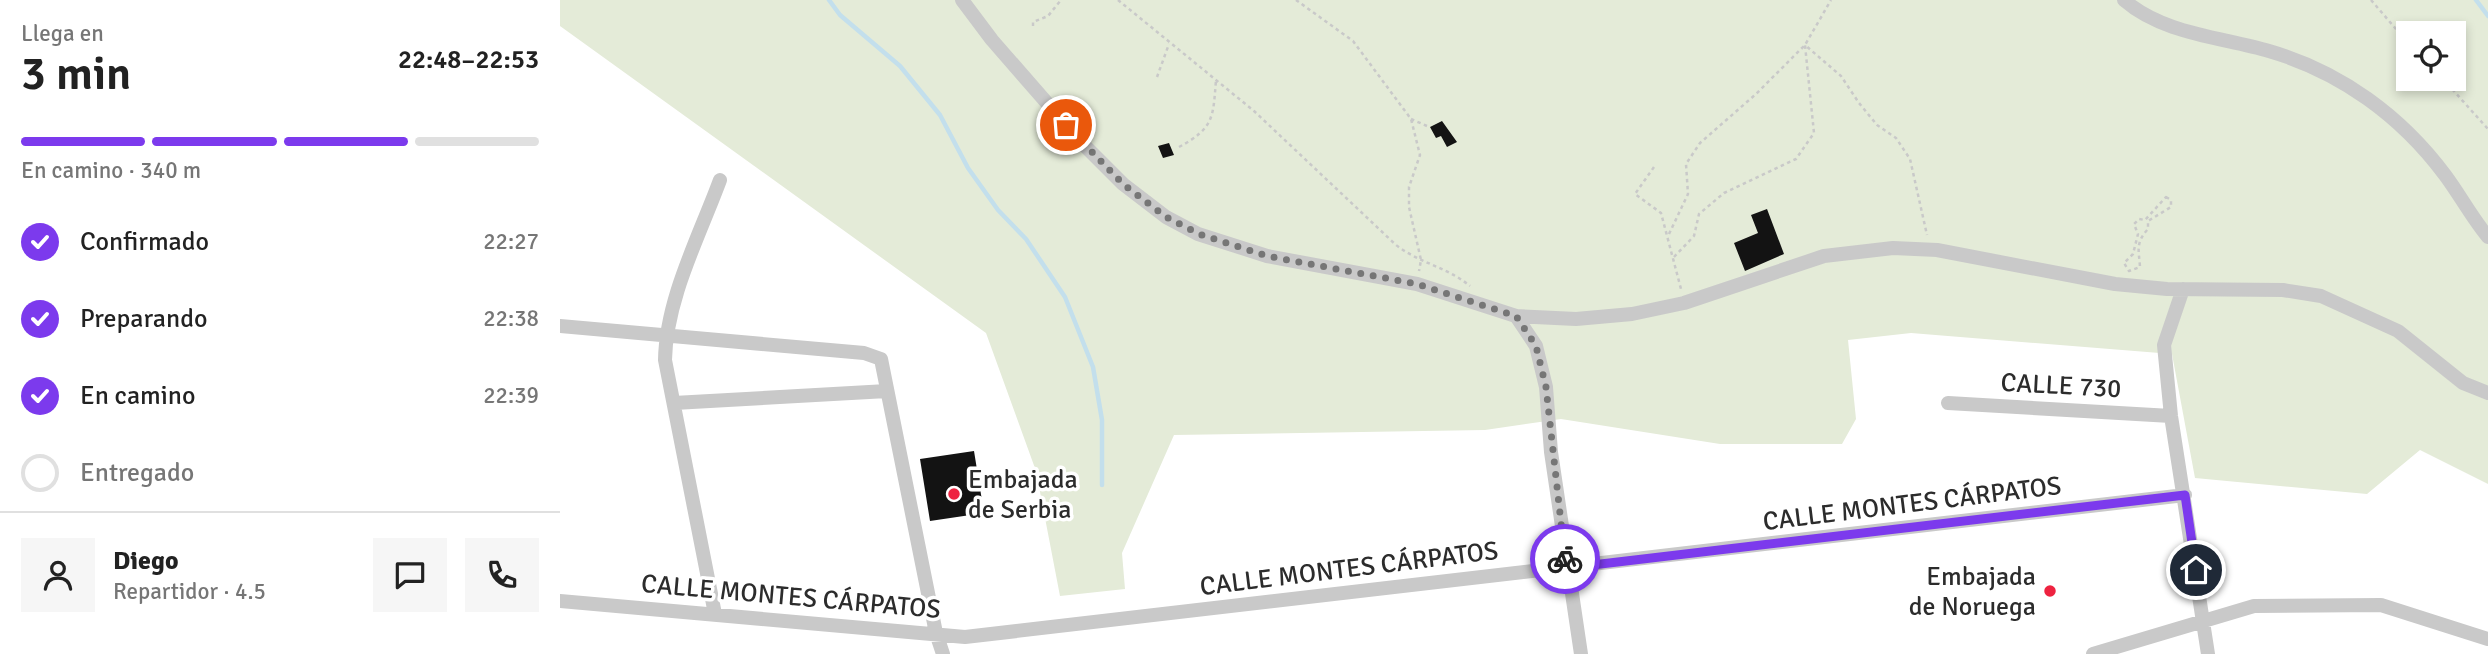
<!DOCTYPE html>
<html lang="es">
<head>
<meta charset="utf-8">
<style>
	body { margin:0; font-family:Signika,sans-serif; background:#f6f6f6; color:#222; height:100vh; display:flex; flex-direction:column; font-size:26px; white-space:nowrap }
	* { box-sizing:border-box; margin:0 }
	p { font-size:23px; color:#767676 }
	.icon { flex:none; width:38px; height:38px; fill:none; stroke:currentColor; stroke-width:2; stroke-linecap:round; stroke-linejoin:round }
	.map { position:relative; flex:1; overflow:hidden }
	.side { display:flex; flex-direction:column; background:#fff; width:560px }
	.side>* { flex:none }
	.fabs { position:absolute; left:1836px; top:21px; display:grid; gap:14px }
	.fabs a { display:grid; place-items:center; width:70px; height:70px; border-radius:0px; background:#fff; box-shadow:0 4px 10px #0003; font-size:35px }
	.pin { position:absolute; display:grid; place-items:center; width:60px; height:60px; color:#fff; margin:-30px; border:4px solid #fff; border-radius:50%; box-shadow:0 2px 7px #0007 }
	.courier { position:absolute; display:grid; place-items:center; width:70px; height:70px; margin:-35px; border:5px solid #7c3aed; border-radius:50%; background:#fff; color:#222; box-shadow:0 2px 9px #0007 }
	.headline em { font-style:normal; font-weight:600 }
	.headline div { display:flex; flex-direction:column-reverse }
	.headline { display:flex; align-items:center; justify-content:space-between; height:119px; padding:0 21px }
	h1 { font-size:46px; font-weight:600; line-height:52px }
	.bar { display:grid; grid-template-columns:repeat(4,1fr); gap:10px 7px; align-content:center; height:84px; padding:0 21px }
	.bar i { height:9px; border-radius:5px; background:#e0e0e0 }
	.bar .on { background:#7c3aed }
	.bar p { grid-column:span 4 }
	.line { display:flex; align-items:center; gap:18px; padding:0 21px; border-top:2px solid #e0e0e0 }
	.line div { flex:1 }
	.round { display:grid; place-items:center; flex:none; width:74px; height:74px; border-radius:0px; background:#f6f6f6 }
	ol { padding:0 21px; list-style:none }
	li { display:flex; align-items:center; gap:21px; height:77px }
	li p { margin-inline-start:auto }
	li .icon { padding:7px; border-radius:50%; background:#7c3aed; color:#fff; stroke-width:4 }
	li:last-child { color:#767676 }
	li i { width:38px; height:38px; border:4px solid #e0e0e0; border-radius:50% }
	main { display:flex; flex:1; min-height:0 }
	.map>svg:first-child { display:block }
	.green { fill:#e4ebd8; fill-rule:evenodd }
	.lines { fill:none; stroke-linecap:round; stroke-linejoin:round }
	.stream { stroke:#c3dfec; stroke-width:4.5 }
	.building { fill:#131313 }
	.path { stroke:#c9c9c9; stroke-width:2.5; stroke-dasharray:3.5 3.5; stroke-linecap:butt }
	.minor { stroke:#c9c9c9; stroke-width:14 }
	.done { stroke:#767676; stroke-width:7; stroke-dasharray:0 12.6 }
	.route { stroke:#7c3aed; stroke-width:9 }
	.poi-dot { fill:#ee2340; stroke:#fff; stroke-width:2.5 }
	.labels { text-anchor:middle; stroke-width:7; stroke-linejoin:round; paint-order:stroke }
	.street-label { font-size:26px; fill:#2c2c2c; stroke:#fff }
	.poi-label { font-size:26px; fill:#2c2c2c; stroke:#fff; text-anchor:start }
</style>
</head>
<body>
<main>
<section class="side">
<div class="headline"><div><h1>3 min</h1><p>Llega en</p></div><em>22:48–22:53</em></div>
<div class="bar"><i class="on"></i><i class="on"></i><i class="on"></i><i></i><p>En camino · 340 m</p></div>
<ol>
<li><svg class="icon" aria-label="check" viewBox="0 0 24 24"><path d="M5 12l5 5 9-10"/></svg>Confirmado<p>22:27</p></li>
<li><svg class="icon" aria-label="check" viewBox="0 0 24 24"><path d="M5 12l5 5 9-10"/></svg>Preparando<p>22:38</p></li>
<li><svg class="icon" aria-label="check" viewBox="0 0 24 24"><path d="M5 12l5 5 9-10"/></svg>En camino<p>22:39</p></li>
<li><i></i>Entregado</li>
</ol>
<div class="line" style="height:126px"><a class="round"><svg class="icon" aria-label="person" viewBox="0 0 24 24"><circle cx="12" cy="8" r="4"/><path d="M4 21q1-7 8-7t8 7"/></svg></a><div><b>Diego</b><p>Repartidor · 4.5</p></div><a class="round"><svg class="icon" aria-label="chat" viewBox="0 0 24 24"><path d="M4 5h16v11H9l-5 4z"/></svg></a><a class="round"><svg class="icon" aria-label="phone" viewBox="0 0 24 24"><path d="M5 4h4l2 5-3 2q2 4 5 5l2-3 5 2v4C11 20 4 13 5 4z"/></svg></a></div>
</section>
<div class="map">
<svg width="1928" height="654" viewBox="0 0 1928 654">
	<rect width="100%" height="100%" fill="#fff"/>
	<path class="green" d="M0,0h1928v484l-68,-34 -53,44 -172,-16 -23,-124 -261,-21 -63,7 8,79 -14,25h-122l-159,-25 -76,11 -311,5 -52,118 3,36 -65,7 -24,-125 -50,-138 -426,-307zM1848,33h46v46h-46z"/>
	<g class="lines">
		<path class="stream" d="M269,0l11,15 60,51 40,49 28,53 30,42 28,29 39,58 28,70 9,53v65
			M1916,0l12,16"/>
	</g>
	<path class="building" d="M882,121l15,21 -10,5 -6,-11 -5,2 -6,-11z
		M609,143l5,12 -11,3 -5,-12z
		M1207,209l17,45 -39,17 -11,-28 24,-10 -7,-18z
		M414,451l10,62 -54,8 -10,-62z"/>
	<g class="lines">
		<path class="path" d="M558,0l136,111 142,134c23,18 51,22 74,41
			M736,0l57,41 58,78 9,36 -11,32v20l12,53 -2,11
			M1811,0l37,43
			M473,26v-4l15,-6 13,-16
			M597,77l12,-33
			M1883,79l45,50
			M851,119l16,7
			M619,147c35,-19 34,-29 37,-67
			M1094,167l-19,27 26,19 20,76
			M1606,197l5,3v7l-23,14v8c-13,14 -9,22 -8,38l-11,4 -5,-8 9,-9 5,-20 -4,-10 5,-5 6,1z
			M1109,234l19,-40 -2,-30 14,-21 56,-49 49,-49 26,-45
			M1114,257l20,-21 5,-22 25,-21 72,-34 18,-26 -9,-88 36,31 18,27 18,22 19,13 14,21 17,76"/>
		<path class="minor" d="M402,0l30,40 89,102 42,42 43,33 32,17 69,22 150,28 99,32 60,3 56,-5 52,-11 140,-47 69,-8 44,2 178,34 52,5 116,1 38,6 77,35 65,52 25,10
			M1564,0c39,34 97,37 145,51 72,21 132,65 176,124 15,20 27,43 43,62
			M1623,289l-19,56 7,71 37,238
			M956,316l20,30 10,41 5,65 30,202
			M0,326l304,27 17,6 55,274 7,21
			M114,403l213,-12
			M1388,403l223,13
			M0,601l405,36 1220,-142
			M155,614l-50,-254c1,-61 34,-123 55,-180
			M1533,654l161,-48 127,-1 107,34"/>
	</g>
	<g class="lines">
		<path class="done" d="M506,125l57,59 43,33 33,17 68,22 150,28 99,32 20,30 10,41 19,172"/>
		<path class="route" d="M1005,559l2,9 618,-73 11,75"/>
	</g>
	<g class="poi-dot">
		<circle cx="394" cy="494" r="7"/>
		<circle cx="1490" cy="591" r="7"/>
	</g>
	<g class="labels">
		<g class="street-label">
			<text transform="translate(1501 385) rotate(3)" y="9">CALLE 730</text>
			<text transform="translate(1352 503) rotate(-7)" y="9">CALLE MONTES CÁRPATOS</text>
			<text transform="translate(789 568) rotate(-7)" y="9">CALLE MONTES CÁRPATOS</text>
			<text transform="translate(231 596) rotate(5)" y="9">CALLE MONTES CÁRPATOS</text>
		</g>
		<g class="poi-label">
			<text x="408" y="488">Embajada<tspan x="408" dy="30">de Serbia</tspan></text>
			<text x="1476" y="585" text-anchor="end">Embajada<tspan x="1476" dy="30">de Noruega</tspan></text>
		</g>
	</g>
</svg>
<div class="fabs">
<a><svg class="icon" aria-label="locate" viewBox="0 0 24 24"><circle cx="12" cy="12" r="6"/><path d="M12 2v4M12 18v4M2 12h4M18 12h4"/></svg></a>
</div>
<div class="pin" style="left:506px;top:125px;background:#ea580c"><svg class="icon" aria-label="bag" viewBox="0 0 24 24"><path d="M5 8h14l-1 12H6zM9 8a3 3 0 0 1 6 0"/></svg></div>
<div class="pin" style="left:1636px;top:570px;background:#1f2937"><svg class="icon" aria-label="home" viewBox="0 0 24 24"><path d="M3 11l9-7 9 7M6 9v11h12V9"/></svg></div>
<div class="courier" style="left:1005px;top:559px"><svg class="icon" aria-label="bike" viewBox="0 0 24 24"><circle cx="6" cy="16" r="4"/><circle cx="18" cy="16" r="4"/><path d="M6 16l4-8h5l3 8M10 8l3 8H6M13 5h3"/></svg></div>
</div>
</main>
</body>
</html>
